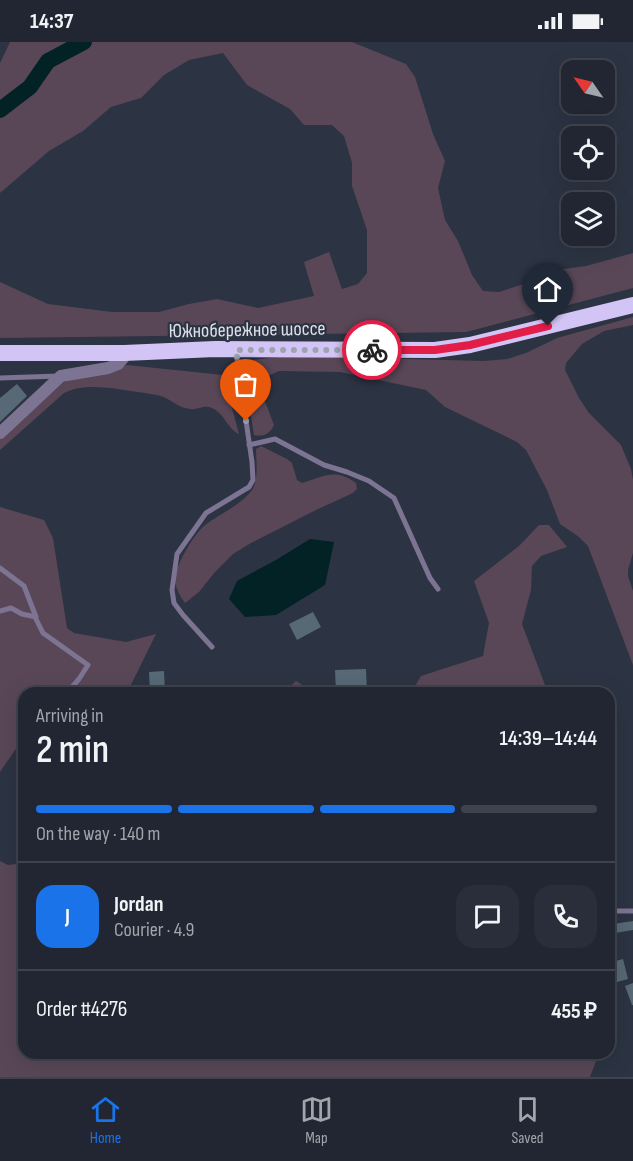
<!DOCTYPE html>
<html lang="en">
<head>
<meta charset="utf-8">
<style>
	body { margin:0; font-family:"Sofia Sans Condensed",sans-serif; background:#292e3a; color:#f1f3f6; height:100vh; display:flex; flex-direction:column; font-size:22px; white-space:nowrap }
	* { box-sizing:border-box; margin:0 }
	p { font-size:20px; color:#a2a5ac }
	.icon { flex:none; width:33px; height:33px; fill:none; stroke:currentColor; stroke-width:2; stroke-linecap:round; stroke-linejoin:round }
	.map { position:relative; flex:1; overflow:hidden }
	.side { position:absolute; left:18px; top:645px; width:597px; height:372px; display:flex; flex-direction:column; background:#212632; border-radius:18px; box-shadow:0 6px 24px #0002,0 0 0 2px #3e434d }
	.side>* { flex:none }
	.needle { width:39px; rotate:304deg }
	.buttons { position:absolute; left:561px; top:18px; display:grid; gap:12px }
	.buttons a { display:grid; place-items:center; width:54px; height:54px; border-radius:12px; background:#212632; box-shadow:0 6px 24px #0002,0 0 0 2px #3e434d; font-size:30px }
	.pin { position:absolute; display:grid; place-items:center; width:51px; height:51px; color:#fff; margin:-62px -26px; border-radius:50% 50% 50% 0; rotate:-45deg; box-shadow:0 0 6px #0007 }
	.pin .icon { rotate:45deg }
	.courier { position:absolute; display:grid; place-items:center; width:60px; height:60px; margin:-30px; border:4px solid #e11d48; border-radius:50%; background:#fff; color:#222; box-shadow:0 2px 8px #0007 }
	.head em { font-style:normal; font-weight:600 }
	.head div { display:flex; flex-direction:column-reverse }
	.head { display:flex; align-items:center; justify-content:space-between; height:102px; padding:0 18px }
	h1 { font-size:39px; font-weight:600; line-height:45px }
	.bar { display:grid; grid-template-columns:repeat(4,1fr); gap:9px 6px; align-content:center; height:72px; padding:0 18px }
	.bar i { height:8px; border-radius:4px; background:#3e434d }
	.bar .active { background:#1a73e8 }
	.bar p { grid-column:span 4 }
	.line { display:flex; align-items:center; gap:15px; padding:0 18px; border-top:2px solid #3e434d }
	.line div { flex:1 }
	.round { display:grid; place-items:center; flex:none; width:63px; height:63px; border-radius:18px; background:#292e3a }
	.status { display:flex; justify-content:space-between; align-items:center; height:42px; padding:0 30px; background:#212632; direction:ltr }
	.status svg { height:16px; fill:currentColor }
	.dock { display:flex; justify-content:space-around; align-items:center; height:84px; border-top:2px solid #3e434d; background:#212632; font-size:16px; color:#a2a5ac }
	.dock a { display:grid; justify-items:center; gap:3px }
	.dock .active { color:#1a73e8 }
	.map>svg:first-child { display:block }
	.green { fill:#594757 }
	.water { fill:#022225 }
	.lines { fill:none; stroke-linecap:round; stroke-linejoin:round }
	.river { stroke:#022225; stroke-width:16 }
	.building { fill:#566974 }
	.service { stroke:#7d7493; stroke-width:5 }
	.tertiary { stroke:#7d7493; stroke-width:12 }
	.trunk { stroke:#d2c4f4; stroke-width:16 }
	.done { stroke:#9ea3af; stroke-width:6; stroke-dasharray:0 10.8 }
	.route { stroke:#e11d48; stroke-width:8 }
	.labels { text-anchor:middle; stroke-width:4.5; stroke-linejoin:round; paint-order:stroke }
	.street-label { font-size:20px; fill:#dce0ea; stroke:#2c3342 }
</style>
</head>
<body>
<div class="status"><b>14:37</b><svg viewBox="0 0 49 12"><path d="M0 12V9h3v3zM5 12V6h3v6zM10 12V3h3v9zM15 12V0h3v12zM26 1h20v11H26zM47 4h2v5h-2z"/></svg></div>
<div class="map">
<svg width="633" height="1035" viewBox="0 0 633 1035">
	<rect width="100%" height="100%" fill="#2c3342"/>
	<path class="green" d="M10,0h342l54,22 9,13 18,57 12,27 -7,27 7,32 13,21 14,34 11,16 16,1 31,-10 19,-11 37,-5 47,-13v35l-167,44 -466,6v-56l48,22 64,8h47l30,-8 28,-5 41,9 56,-12 -10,-34 25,-10 13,37 16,-5 9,-11v-43l-15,-44v-23l-8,-27 -12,-11h-28l-14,-16 -43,-24 -24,-32 -34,7 -25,15 -23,23 -30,9 -28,24 -34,20 -49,42v-130z
		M633,275v8l-29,6 -22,13 -16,19 -1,7 14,28 10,15 32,32 10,24 2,11v73l-5,17v6l5,15v74l-45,-119 -9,-9 -19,-13 -13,-34 -21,-40 -9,-8 -72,-35 -19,-17 -86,-18 -61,-1 -11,5 -7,9v6l13,34c-4,9 -11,12 -20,10l-12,-74 47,-5 195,5 23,-2 19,-6 31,-15z
		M127,323l96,10 16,59c-12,-5 -15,-23 -30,-27 -6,-1 -13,3 -19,2 -12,-1 -19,-10 -29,-13 -8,-2 -16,-3 -23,-4 -25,-3 -51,-10 -74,1l-64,57v-11l64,-57z
		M261,404l26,13 5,4 5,17 5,3c23,-7 33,-15 54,0l1,6 -4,4 -37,17 -65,33 -18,11 -18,18 -16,20 -14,11c-5,-7 -10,-15 -10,-25 1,-13 19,-44 29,-52 15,-12 36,-20 48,-36 7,-11 4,-28 4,-41z
		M0,465l44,13 9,18 14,90 7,5 52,9 30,-8 -29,59h-103v44l-24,35z
		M539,483h10l18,22 -26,9 -9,10 -1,24 -9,34 26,69h-137l10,-17 62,-20 6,-33 -15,-42 45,-35z
		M296,639l19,12h-32z
		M0,819l8,4 16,-2v190h575l-9,24h-590z"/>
	<path class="water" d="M310,497l24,3 -9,43 -49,30 -31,2 -16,-18 8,-18 39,-21z"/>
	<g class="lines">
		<path class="river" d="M0,68l30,-23 18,-26 36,-19"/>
	</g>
	<path class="building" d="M17,342l10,12 -27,26v-24z
		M313,570l8,15 -24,13 -8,-16z
		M366,627l1,23 -31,1 -1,-23z
		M164,629l1,22h-15l-1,-21z
		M633,879v9l-18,3 1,9 -7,1v-20l4,-1v2z
		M623,917l5,20 -11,3 -5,-20z
		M633,941v22h-1l-7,-19z"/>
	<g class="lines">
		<path class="service" d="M0,336l59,-2
			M249,403l26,-6 49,26 23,7 22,9 25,17 36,80 8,11
			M0,526l24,18 12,31 -14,-3 -11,-6 -11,3
			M35,575l8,16 45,32 -9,14 -12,14
			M212,605l-29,-32 -9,-12 -2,-13 5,-36 29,-41 43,-26 4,-7 -1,-18 -16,-110
			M609,869h24"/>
		<path class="tertiary" d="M0,391l61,-57 47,-8 10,-4 6,-7v-4"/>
		<path class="trunk" d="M0,311h124l91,-4 220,1 35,-5 163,-40"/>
	</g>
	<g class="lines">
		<path class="done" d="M246,379l-10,-71h136"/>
		<path class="route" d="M372,308h63l35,-5 78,-19"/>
	</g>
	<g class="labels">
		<g class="street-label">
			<text transform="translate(247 287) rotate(-1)" y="7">Южнобережное шоссе</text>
		</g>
	</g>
</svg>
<div class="buttons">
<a><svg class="needle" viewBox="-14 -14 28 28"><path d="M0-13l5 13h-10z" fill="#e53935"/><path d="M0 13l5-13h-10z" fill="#a2a5ac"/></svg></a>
<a><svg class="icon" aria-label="locate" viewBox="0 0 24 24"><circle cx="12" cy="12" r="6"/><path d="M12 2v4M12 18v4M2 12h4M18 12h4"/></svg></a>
<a><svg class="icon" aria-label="layers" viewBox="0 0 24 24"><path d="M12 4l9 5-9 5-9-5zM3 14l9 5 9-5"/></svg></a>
</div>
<div class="pin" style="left:246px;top:379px;background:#ea580c"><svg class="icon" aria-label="bag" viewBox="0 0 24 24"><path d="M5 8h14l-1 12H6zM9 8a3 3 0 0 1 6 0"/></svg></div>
<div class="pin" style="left:548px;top:284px;background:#1f2937"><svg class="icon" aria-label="home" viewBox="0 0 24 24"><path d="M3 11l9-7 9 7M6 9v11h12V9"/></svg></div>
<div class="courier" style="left:372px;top:308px"><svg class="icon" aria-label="bike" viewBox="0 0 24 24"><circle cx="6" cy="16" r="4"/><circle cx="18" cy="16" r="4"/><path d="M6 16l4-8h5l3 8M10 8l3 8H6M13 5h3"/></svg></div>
<section class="side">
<div class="head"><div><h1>2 min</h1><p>Arriving in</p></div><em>14:39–14:44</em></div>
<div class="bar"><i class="active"></i><i class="active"></i><i class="active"></i><i></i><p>On the way · 140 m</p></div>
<div class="line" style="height:108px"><b class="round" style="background:#1a73e8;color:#fff">J</b><div><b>Jordan</b><p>Courier · 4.9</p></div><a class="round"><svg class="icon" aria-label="chat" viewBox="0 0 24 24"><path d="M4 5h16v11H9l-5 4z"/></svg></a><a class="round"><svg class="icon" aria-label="phone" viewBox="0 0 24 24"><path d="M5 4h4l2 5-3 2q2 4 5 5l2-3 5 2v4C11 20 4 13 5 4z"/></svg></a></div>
<div class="line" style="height:78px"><div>Order #4276</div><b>455 ₽</b></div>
</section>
</div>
<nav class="dock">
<a class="active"><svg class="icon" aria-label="home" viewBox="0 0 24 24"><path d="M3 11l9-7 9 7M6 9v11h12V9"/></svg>Home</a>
<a><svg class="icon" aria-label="map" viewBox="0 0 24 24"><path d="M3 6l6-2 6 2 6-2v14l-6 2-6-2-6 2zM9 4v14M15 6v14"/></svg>Map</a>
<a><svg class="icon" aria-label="saved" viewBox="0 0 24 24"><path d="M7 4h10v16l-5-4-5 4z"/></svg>Saved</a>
</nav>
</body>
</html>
